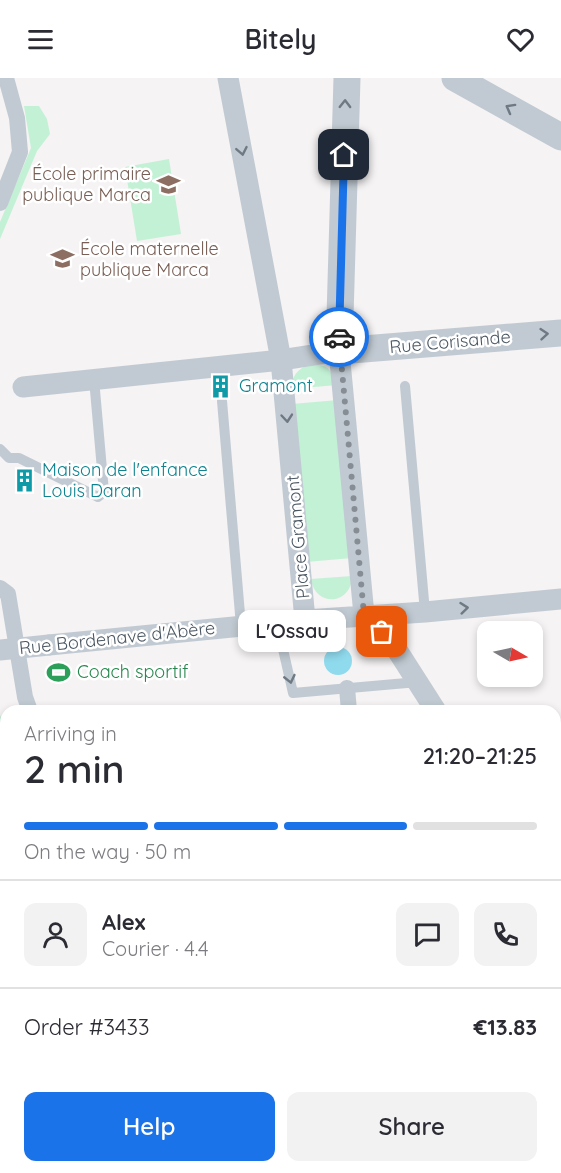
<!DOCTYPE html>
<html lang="en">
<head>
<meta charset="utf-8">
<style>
	body { margin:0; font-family:Quicksand,sans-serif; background:#f2f2f3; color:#2b2b33; height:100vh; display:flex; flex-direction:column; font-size:22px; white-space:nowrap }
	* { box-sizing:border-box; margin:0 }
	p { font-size:20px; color:#7c7c81 }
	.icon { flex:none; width:33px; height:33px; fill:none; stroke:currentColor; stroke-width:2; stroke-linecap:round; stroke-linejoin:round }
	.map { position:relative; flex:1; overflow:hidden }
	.panel { position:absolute; left:0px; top:627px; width:561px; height:468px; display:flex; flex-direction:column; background:#fff; border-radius:18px 18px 0 0; box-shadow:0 3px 9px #0003 }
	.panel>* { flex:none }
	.needle { width:39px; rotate:99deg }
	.buttons { position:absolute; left:477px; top:543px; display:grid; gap:12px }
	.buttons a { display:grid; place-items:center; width:66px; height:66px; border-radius:12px; background:#fff; box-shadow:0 3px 9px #0003; font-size:30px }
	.pin { position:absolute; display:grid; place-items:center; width:51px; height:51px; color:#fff; margin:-26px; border-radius:12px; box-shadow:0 3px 9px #0006 }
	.courier { position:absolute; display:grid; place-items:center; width:60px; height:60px; margin:-30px; border:4px solid #1a73e8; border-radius:50%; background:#fff; color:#222; box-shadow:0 2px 8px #0007 }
	.bubble { position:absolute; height:42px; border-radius:12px; background:#fff; box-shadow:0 3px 9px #0003; font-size:20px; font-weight:600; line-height:42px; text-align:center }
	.head em { font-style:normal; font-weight:600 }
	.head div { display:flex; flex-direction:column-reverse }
	.head { display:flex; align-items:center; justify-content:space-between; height:102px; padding:0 24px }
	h1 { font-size:39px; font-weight:600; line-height:45px }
	.bar { display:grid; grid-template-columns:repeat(4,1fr); gap:9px 6px; align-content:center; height:72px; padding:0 24px }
	.bar i { height:8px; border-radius:4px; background:#e1e1e2 }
	.bar .on { background:#1a73e8 }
	.bar p { grid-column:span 4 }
	.line { display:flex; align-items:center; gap:15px; padding:0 24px; border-top:2px solid #e1e1e2 }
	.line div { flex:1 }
	.round { display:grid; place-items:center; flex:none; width:63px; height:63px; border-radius:12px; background:#f2f2f3 }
	.button { display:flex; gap:12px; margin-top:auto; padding:12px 24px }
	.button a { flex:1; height:69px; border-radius:12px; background:#1a73e8; color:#fff; font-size:24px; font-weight:600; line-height:69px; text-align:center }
	.button a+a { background:#f2f2f3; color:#2b2b33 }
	header { display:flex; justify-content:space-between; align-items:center; height:78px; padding:0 24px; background:#fff; font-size:27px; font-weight:600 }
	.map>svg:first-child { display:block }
	.green { fill:#c3f1d5 }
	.water { fill:#90daee }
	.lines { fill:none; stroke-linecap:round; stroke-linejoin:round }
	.service { stroke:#c1cad2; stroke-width:10 }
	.pedestrian { stroke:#c1cad2; stroke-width:16 }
	.minor { stroke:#c1cad2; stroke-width:21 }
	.tertiary { stroke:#c1cad2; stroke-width:27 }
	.minor-bridge { stroke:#c1cad2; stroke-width:21 }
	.oneway { stroke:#6e7983 }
	.done { stroke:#868d94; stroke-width:6; stroke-dasharray:0 10.8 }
	.route { stroke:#1a73e8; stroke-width:8 }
	.labels { text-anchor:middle; stroke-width:5; stroke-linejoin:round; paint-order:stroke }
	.education-label { font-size:18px; fill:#785e54; stroke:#fff; text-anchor:end }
	.street-label { font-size:18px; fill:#4a5661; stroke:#fff }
	.culture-label { font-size:18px; fill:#0d838f; stroke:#fff; text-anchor:start }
	.leisure-label { font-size:18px; fill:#27864d; stroke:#fff; text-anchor:start }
</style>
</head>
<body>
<header><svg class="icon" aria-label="menu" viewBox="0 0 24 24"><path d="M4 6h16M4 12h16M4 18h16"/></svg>Bitely<svg class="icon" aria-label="heart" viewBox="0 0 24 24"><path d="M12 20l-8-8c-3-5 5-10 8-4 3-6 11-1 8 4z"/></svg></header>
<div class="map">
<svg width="561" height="1095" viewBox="0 0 561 1095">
	<rect width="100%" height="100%" fill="#f5f3f3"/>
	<path class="green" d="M24,28h15l8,13 3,15 -13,17 -37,88v-17l31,-74z
		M169,81l12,75 -44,7 -12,-74z
		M310,286c19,1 20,4 27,21l-46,4c1,-13 6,-20 19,-25z
		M338,322l14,158 -46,4 -14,-158z
		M352,498c0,29 -37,32 -41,3z
		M0,637l6,13v255h-6z"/>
	<path class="water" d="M324 583a14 14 0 1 1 28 0a14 14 0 1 1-28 0Z"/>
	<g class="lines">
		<path class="service" d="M405,308l20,226
			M222,323l19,225
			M0,371l9,9h10l79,39 6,-5 -10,-113
			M277,545l16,70 125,-11"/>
		<path class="pedestrian" d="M0,125l20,-51 -3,-34 -11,-40
			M0,510l8,6 17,103 5,14
			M347,610l2,23
			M0,832l4,12 -3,100 5,3
			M0,1029l6,-10
			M248,1089l1,6
			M539,1089l1,6"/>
		<path class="minor" d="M228,0l53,282 24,260
			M23,309l258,-27 58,-9 25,264
			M364,537l26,24 46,72
			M49,567l256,-25 120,-8 136,-13
			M555,696l6,-4"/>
		<path class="tertiary" d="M347,0l-8,273 222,-18
			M455,0l106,59"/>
		<path class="minor-bridge" d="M0,572l49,-5"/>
	</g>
	<defs><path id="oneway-chevron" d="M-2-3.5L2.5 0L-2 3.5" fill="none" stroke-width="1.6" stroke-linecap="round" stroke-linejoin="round" transform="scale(1.5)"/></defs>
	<g class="oneway">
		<use href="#oneway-chevron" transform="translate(345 26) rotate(-89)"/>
		<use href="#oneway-chevron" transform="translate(510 30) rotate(-151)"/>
		<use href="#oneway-chevron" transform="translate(242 73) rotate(79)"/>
		<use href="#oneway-chevron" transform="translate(544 256) rotate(-5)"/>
		<use href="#oneway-chevron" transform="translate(287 340) rotate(85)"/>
		<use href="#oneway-chevron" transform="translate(464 530) rotate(-6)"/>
		<use href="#oneway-chevron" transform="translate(290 601) rotate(77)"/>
	</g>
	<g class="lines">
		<path class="done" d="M339,259l25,278 18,17"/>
		<path class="route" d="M339,259l5,-182"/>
	</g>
	<defs>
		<symbol id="school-bare" viewBox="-9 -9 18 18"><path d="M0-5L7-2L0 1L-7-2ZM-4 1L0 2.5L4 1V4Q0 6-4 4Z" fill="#8d6e63" stroke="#fff" stroke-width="2.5" paint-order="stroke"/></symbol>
		<symbol id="building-bare" viewBox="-9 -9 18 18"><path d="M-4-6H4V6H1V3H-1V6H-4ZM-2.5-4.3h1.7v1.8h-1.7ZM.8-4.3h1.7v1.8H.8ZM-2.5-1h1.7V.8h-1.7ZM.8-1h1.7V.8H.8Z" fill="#0f9aa8" stroke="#fff" stroke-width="2.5" paint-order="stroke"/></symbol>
		<symbol id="stadium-bare" viewBox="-9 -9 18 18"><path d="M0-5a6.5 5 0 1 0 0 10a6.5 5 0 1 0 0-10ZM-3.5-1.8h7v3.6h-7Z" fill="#2e9e5b" stroke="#fff" stroke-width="2.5" paint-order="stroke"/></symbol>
	</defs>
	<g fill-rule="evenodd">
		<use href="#school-bare" x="152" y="90" width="33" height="33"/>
		<use href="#school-bare" x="46" y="164" width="33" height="33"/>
		<use href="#building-bare" x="204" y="292" width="33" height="33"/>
		<use href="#building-bare" x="8" y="386" width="33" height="33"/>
		<use href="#stadium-bare" x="42" y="578" width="33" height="33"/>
	</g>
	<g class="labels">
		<g class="education-label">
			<text x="151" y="102">École primaire<tspan x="151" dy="21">publique Marca</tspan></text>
			<text x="80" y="177" text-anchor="start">École maternelle<tspan x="80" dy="21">publique Marca</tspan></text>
		</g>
		<g class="street-label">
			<text transform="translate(450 264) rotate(-5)" y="6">Rue Corisande</text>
			<text transform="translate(298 459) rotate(-95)" y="6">Place Gramont</text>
			<text transform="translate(117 560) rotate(-6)" y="6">Rue Bordenave d'Abère</text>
		</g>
		<g class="culture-label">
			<text x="239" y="314">Gramont</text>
			<text x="42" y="398">Maison de l'enfance<tspan x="42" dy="21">Louis Daran</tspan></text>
		</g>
		<g class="leisure-label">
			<text x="77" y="600">Coach sportif</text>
		</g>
	</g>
</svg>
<div class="buttons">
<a><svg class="needle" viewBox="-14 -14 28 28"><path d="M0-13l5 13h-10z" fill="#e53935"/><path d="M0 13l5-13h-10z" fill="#7c7c81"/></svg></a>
</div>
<div class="pin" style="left:382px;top:554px;background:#ea580c"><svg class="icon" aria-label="bag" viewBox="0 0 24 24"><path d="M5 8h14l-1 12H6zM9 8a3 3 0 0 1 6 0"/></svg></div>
<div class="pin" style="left:344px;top:77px;background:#1f2937"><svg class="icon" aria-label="home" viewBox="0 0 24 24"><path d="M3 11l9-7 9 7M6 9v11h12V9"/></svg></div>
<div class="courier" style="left:339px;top:259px"><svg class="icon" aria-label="car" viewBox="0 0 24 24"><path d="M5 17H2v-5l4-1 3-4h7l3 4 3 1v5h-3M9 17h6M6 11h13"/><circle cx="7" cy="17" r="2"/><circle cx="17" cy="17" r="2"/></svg></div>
<div class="bubble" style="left:238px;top:532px;width:108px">L'Ossau</div>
<section class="panel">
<div class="head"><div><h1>2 min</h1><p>Arriving in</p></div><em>21:20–21:25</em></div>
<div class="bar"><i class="on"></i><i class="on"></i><i class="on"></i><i></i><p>On the way · 50 m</p></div>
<div class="line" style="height:108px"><a class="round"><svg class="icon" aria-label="person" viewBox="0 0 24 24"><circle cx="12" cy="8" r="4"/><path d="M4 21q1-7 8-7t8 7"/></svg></a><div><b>Alex</b><p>Courier · 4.4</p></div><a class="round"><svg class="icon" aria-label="chat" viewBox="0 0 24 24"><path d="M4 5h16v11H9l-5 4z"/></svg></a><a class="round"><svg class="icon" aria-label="phone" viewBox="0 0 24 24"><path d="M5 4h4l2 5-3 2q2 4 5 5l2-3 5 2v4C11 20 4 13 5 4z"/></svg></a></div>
<div class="line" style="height:78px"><div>Order #3433</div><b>€13.83</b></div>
<div class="button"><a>Help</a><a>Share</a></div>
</section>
</div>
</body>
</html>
